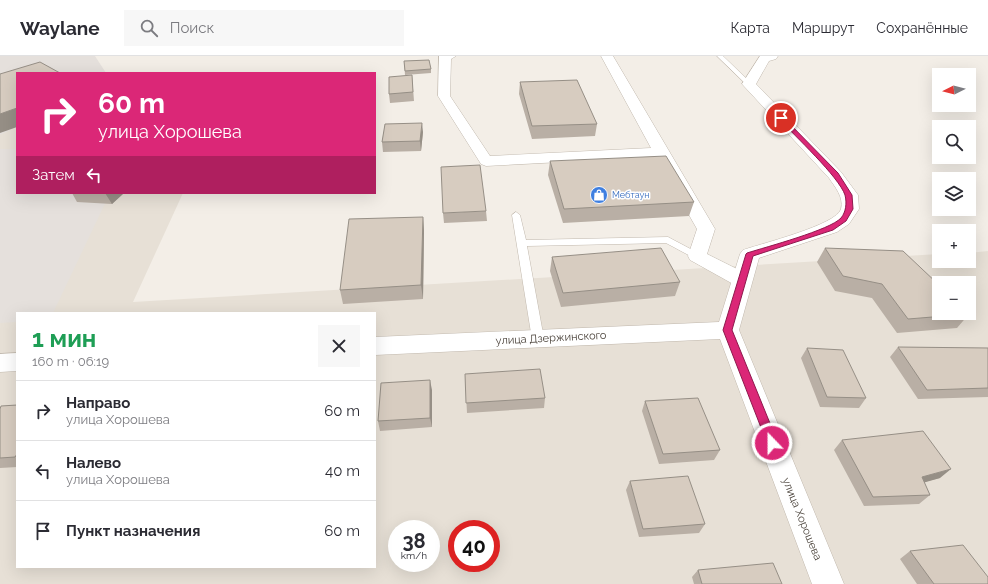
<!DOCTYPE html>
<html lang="ru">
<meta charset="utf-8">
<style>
:root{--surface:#fff;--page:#f7f7f7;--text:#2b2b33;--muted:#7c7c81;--line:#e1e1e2}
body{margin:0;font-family:Raleway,sans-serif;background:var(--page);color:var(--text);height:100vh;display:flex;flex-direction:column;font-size:15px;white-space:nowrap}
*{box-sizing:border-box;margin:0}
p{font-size:13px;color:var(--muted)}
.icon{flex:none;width:22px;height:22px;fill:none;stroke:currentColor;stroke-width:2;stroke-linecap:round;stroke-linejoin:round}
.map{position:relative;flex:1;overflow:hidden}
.sheet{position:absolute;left:16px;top:256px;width:360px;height:256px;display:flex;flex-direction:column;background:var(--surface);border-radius:0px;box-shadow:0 4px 16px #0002}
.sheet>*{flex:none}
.hud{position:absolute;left:16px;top:16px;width:360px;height:122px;border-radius:0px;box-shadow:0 4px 16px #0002;background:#db2777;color:#fff;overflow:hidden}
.needle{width:26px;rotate:264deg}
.fabs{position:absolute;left:932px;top:12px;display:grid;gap:8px}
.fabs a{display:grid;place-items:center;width:44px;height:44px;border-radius:0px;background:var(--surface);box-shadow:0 4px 16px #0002;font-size:20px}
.speed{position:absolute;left:388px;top:464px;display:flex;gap:8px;font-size:20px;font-weight:700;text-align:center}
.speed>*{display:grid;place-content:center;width:52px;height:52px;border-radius:50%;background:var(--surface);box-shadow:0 4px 16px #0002;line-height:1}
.speed small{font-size:10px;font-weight:400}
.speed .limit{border:6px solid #d22;background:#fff;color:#111}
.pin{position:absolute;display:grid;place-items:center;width:34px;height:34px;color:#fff;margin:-17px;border:2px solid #fff;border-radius:50%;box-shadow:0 1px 4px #0007}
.me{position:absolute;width:44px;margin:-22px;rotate:338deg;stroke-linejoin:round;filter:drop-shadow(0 0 3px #0008)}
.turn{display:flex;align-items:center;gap:14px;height:84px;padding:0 16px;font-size:18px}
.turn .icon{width:52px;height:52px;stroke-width:2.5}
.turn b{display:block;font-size:28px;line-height:34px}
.then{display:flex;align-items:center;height:38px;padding:0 16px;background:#0003;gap:8px;font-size:15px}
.round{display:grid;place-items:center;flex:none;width:42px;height:42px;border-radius:0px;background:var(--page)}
.overview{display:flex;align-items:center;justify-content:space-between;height:68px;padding:0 16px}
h1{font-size:24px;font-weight:700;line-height:30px;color:#1e9e55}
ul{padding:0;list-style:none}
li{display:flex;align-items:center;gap:12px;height:60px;padding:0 16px;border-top:1px solid var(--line)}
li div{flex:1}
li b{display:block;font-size:15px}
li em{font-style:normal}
header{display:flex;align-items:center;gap:24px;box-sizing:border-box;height:56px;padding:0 20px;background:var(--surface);border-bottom:1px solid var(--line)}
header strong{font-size:19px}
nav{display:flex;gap:22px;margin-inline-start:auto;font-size:14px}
.search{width:280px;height:36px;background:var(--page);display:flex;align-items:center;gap:10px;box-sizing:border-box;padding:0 14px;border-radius:0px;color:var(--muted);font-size:15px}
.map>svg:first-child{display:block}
.residential{fill:#e7e0d6;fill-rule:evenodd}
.industrial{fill:#e5e0dc}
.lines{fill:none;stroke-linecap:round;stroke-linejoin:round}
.service-casing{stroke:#c1b8ad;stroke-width:1}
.minor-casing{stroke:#c1b8ad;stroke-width:1}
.tertiary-casing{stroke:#c1b8ad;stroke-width:1}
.service{fill:#fff;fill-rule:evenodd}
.minor{fill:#fff;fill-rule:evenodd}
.tertiary{fill:#fff;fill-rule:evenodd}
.wall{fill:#b9afa5}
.shaded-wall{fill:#968f86}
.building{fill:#d7ccc0;stroke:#968f86}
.route{fill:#db2777;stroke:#8e194d}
.labels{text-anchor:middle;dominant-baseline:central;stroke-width:3;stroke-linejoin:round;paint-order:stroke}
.far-shop-label{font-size:9px;fill:#366cbe;stroke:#fff;text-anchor:start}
.street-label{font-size:11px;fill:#463e36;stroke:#fff}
</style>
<header>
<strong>Waylane</strong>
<div class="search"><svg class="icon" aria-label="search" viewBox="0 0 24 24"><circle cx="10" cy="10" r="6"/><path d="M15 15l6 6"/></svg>Поиск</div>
<nav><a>Карта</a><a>Маршрут</a><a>Сохранённые</a></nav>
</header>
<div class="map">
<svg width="988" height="528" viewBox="0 0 988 528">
<rect width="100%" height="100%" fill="#f3eee7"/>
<path class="residential" d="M0 0 17 17V137H183L133 246 939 198V205H969V197L988 195V528H0ZM939 227H969V257H939ZM17 257H375V511H17ZM397 473H431V507H397ZM457 473H491V507H457Z"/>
<path class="industrial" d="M0 0H95L106 17H17V71L0 79Z
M0 93H17V137H110L53 257H17V266L0 267Z"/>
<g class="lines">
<g class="service-casing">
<path id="service" d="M717 0H723L751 27V29H747Z
M516 156 520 159 526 184 668 181 700 198 702 200 697 203 694 202 666 187 527 190 544 283 542 286 538 287 534 286 532 283 512 159Z"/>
</g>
<g class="minor-casing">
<path id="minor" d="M439 0H456L451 3 450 40 490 100 651 92 601 0H613L715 173 707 198 749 219 752 224 749 229 742 231 735 229 690 204 688 200 697 173 656 101 486 110 481 108 438 40Z"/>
</g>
<g class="tertiary-casing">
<path id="tertiary" d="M760 0H778L776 3 769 5 756 28 841 116 858 139 859 153 849 168 837 176 759 202 739 274 844 528H812L720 283 375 299V281L719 266 740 198 743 194C760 188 837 169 841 153 844 141 835 131 829 122L742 28Z
M17 297V315L0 316V298Z"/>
</g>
<use href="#service" class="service"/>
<use href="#minor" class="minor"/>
<use href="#tertiary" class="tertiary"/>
</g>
<path class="wall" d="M404 5 431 13V17L405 19Z
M412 19 414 45 390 47 389 38Z
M520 26 597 68 595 80 532 83 519 38Z
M423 76 421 95 383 96 382 86Z
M550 105 694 146 689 160 563 167 548 119Z
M72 137H124L112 148 77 146Z
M486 155 487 165 444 167 443 157Z
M423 161 424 175 423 243 343 248 340 234Z
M825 192 969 258 957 272 897 277 872 242 835 235 817 206Z
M552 201 680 226 675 240 561 251 550 215Z
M898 291 988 292V341L918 343 890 301Z
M807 292 866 342 859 352 820 351 801 302Z
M465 318 545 342 544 352 467 357Z
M432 334V371L380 375 378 365Z
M645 345 720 394 714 404 659 408 642 355Z
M17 349V411L0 412V353Z
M842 384 940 422 924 426 930 439 919 448 864 450 834 394Z
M630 425 705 468 699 477 639 481 626 434Z
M910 495 988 528H917L900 503Z
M698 514 782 528H694L692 521Z"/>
<path class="shaded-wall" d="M17 52V71L0 77V58Z
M422 67 423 76 421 95 420 85Z
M105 137H124L112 148Z
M423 161 424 175 423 243 421 229Z
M430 324 432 334V371L430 362Z
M951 413 940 422 912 430 922 421Z"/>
<path class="building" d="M429 4 431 13 405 15 404 5Z
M40 6 60 17H17V52L0 58V18Z
M412 19 413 36 389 38V21Z
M577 24 597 68 532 70 520 26Z
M422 67 420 85 382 86 385 68Z
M666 100 694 146 564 153 550 105Z
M480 109 486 155 443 157 441 111Z
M423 161 421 229 340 234 349 163Z
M661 192 680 226 563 237 552 201Z
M825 192 903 195 939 229V257H968L969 258 908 263 882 228 843 220Z
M898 291 988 292V332L927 334Z
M807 292 843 294 866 342 827 341Z
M540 313 545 342 466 347 465 318Z
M430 324V362L378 365 381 327Z
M698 342 720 394 663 398 645 345Z
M17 349V398L15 401 0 402V353L1 350Z
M923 375 951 413 922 421 930 439 873 441 842 384Z
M688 420 705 468 643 473 630 425Z
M963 489 988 521V528H934L910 495Z
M773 507 782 528H702L698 514Z"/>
<path class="route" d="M779 61H783L838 117 852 139 853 153 846 165 833 174 753 200 732 274 778 387 776 391 772 392 768 391 767 387 723 274 746 198 747 197C766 191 830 174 841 162 846 156 847 147 845 139 839 121 794 79 779 63Z"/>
<defs>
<g id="shop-disc" transform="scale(0.9)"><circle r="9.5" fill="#3f7fe0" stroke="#fff"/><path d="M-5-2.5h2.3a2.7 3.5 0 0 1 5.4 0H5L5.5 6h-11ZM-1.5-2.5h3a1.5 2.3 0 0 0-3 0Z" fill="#fff"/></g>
</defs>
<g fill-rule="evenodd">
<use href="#shop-disc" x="599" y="139"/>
</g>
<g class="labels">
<g class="far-shop-label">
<text x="612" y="139">Мебтаун</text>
</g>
<g class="street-label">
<text transform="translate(551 282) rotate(-3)">улица Дзержинского</text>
<text transform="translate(802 463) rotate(68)">улица Хорошева</text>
</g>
</g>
</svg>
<div class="fabs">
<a><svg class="needle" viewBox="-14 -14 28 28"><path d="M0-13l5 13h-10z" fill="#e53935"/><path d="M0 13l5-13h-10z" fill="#7c7c81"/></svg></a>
<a><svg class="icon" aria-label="search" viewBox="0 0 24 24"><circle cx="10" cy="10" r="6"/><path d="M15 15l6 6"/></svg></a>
<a><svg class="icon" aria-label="layers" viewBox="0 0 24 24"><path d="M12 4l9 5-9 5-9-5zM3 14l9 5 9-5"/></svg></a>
<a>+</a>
<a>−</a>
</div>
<div class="speed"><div>38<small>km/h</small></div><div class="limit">40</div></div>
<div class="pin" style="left:781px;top:62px;background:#d93025"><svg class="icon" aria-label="arrive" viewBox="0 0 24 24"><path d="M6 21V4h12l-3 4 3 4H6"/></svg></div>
<svg class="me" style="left:772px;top:387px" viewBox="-20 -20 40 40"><circle r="17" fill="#db2777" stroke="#fff" stroke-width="3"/><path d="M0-11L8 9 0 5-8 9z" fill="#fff"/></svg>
<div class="hud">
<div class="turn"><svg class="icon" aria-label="right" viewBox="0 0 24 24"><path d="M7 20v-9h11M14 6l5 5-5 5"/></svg><div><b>60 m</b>улица Хорошева</div></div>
<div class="then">Затем<svg class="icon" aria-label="left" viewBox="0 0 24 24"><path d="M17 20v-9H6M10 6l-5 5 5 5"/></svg></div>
</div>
<section class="sheet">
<div class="overview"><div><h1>1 мин</h1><p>160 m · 06:19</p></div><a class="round"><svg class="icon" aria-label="close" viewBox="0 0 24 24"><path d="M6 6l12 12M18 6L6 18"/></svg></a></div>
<ul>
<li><svg class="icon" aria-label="right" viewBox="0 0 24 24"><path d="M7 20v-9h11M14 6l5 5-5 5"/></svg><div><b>Направо</b><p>улица Хорошева</p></div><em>60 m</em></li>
<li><svg class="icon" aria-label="left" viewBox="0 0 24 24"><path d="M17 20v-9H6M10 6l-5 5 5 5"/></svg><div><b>Налево</b><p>улица Хорошева</p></div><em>40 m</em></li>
<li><svg class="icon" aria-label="arrive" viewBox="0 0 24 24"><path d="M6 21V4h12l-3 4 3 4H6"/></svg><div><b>Пункт назначения</b></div><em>60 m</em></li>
</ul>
</section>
</div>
